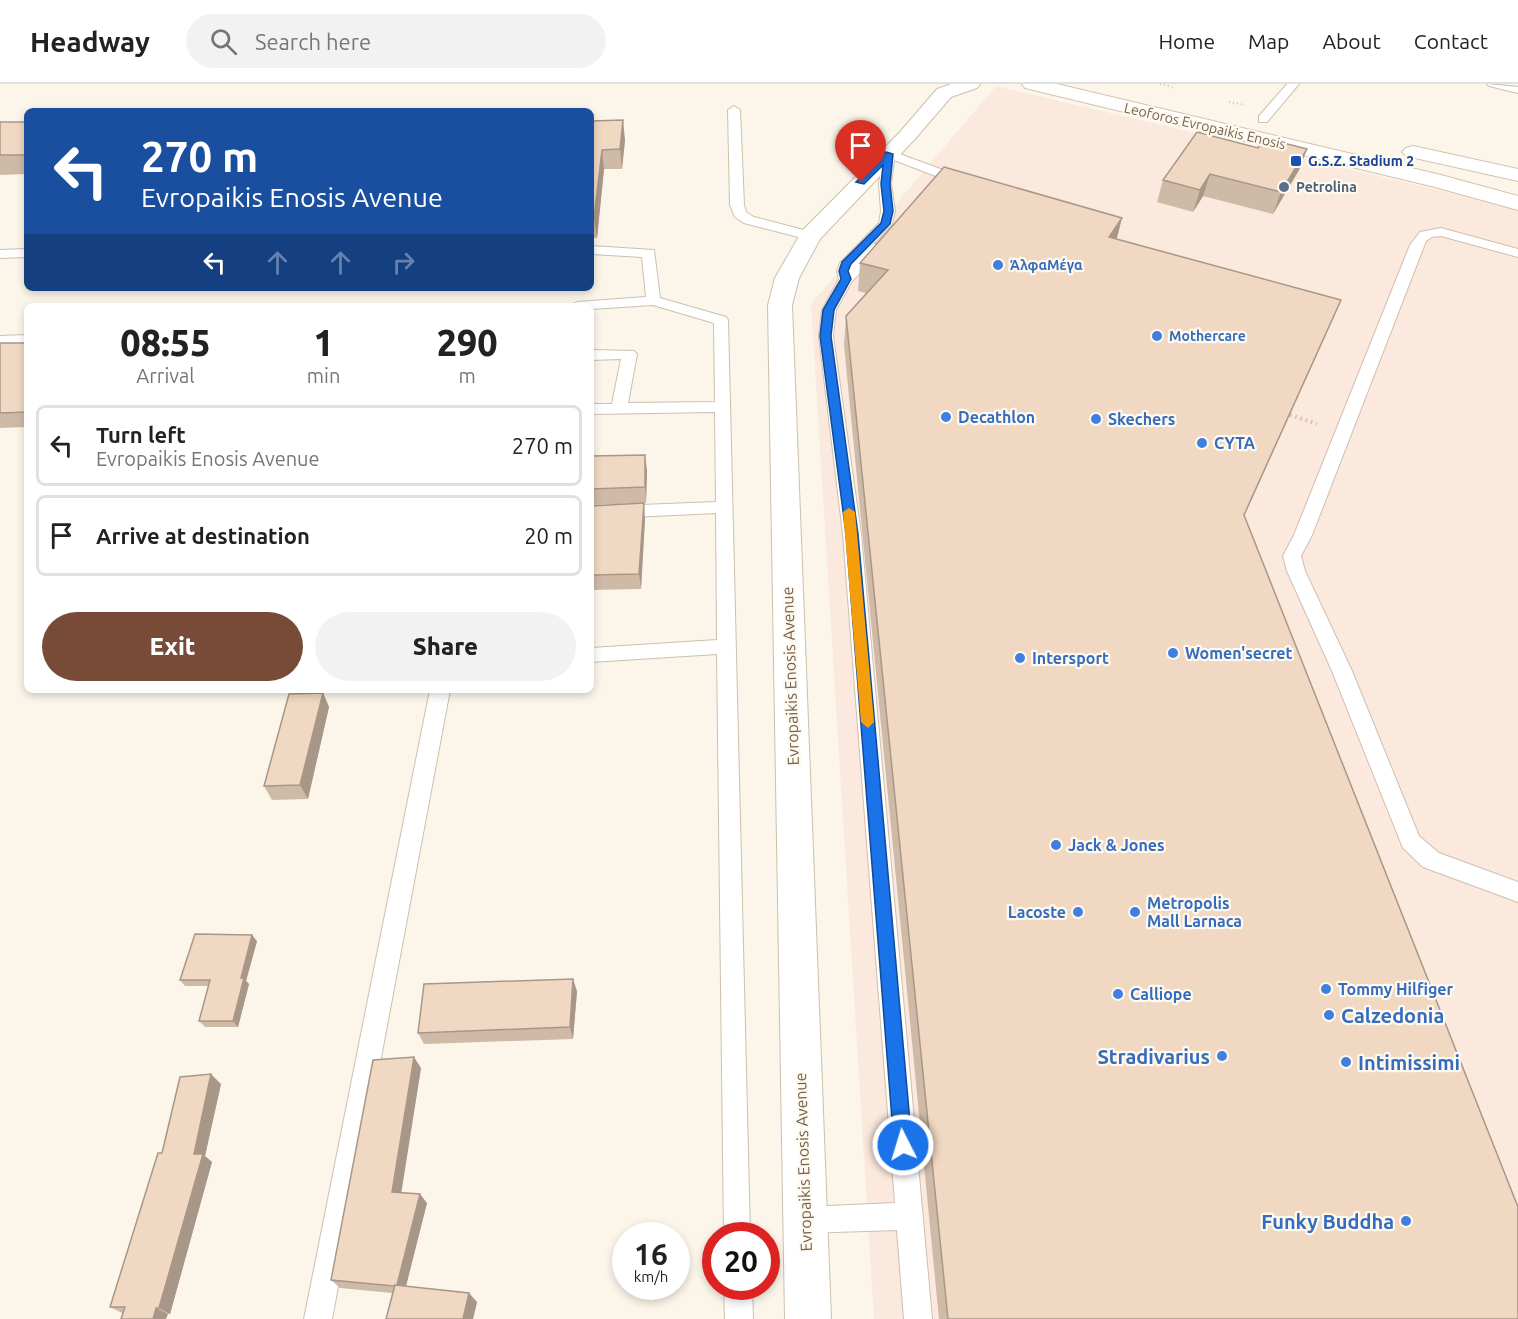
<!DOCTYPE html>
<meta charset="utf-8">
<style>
:root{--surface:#fff;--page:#f2f2f2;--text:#222;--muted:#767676;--line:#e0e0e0;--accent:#774b38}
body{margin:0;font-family:Ubuntu,sans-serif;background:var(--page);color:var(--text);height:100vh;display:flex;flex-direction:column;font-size:22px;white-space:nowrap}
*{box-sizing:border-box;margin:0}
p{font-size:20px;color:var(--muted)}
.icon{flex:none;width:33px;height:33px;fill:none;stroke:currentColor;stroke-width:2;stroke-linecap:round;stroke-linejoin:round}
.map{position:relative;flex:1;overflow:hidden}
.side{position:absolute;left:24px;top:219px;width:570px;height:390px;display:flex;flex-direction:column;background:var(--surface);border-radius:9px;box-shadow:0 3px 9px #0003}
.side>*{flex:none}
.hud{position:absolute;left:24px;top:24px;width:570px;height:183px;border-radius:9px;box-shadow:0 3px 9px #0003;background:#1a4fa0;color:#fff;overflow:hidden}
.speed{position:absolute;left:612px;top:1138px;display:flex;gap:12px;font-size:30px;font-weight:700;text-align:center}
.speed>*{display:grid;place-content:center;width:78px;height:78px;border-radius:50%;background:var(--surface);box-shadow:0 3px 9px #0003;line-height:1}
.speed small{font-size:15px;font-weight:400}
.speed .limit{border:9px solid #d22;background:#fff;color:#111}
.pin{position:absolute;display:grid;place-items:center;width:51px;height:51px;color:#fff;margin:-62px -26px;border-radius:50% 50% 50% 0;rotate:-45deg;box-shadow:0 0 6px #0007}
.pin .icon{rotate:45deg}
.me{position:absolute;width:66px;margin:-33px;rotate:355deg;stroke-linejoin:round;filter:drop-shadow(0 0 4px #0008)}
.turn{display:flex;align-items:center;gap:21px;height:126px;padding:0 18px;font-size:27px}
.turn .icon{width:78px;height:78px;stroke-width:2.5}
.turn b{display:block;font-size:42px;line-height:51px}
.lanes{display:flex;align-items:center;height:57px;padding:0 18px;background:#0003;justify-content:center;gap:30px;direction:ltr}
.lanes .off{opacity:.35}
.eta{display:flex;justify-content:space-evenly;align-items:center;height:102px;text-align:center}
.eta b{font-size:36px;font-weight:800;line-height:42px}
.cta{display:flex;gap:12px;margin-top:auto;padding:12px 18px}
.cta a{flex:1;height:69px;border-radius:36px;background:var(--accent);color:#fff;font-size:24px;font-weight:800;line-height:69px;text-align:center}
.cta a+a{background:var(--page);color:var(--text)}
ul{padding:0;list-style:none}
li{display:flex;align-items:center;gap:18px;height:81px;margin:0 12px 9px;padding:0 6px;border:3px solid var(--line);border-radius:9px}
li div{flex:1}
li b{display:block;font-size:22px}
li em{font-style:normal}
header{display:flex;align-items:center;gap:36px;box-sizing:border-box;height:84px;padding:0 30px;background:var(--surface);border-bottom:2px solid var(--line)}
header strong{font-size:28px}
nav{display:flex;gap:33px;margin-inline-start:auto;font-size:21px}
.search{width:420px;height:54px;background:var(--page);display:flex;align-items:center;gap:15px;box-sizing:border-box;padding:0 21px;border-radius:33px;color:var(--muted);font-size:22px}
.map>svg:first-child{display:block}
.commercial{fill:#fbe9de}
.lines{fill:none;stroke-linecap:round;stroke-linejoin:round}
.lane-casing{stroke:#cebfaf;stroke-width:2}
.street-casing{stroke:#cebfaf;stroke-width:2}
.secondary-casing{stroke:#d3c1af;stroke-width:2}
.path-far1{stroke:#d6bba5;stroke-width:2;stroke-dasharray:1 3;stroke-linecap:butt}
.path{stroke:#d6bba5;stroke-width:4;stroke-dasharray:1.5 4;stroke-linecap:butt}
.lane{fill:#fff;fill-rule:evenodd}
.street{fill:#fff;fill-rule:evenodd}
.secondary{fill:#fff;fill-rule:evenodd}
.wall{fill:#cebaa7}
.shaded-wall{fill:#a89788}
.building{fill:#f0d8c2;stroke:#a89788;stroke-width:1.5}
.route{fill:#1a73e8;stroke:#114b97;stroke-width:1.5}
.slow{fill:#f59e0b}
.transit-dot{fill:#1a4fb4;stroke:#fefaf0;stroke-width:2}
.service-dot{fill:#5c6f8a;stroke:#fefaf0;stroke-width:2}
.shop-dot{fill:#3f7fe0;stroke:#fefaf0;stroke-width:2}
.labels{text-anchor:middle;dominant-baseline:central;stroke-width:4.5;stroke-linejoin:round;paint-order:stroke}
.far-street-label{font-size:14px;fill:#765f4d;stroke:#fefaf0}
.far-transit-label{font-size:14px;font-weight:bold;fill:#164399;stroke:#fefaf0;text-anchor:start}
.far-service-label{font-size:14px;font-weight:bold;fill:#4e5e75;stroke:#fefaf0;text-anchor:start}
.far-shop-label{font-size:14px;font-weight:bold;fill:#366cbe;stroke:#fefaf0;text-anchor:start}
.shop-label{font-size:16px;font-weight:bold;fill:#366cbe;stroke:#fefaf0;text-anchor:start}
.street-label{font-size:16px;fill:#765f4d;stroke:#fefaf0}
.near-shop-label{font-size:20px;font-weight:bold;fill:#366cbe;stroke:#fefaf0;text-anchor:start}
</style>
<header>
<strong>Headway</strong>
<div class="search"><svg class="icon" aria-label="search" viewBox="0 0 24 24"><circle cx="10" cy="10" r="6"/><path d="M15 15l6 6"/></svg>Search here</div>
<nav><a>Home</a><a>Map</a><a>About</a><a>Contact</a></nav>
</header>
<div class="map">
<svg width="1518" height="1235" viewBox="0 0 1518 1235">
<rect width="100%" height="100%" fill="#fcf6ea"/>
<path class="commercial" d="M996 2 1518 125V1235H874L811 220Z"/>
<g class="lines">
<g class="lane-casing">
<path id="lane" d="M1287 0H1299L1267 38H1259V32Z
M1487 0 1518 3V9L1489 2Z
M734 22 740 26 744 121 746 128 754 133 815 149 817 152 815 155 810 156 744 139 735 133 730 121 728 26Z
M889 66 954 90 955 93 943 107H933L932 104 941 94 894 76 891 100 895 127 892 140 858 176 874 160H884L886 163 852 197 836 226 833 252 861 450 932 1235H904L897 1146 805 1149 796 1145 792 1136 796 1127 805 1123 895 1119 843 450 819 252 822 226 839 195 837 187 840 179 879 139 881 127 879 100 883 70Z
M1441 144 1518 165V173L1441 152 1432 153 1426 157 1312 451 1301 472 1305 487 1352 587 1419 752 1439 769 1518 798V818L1423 783 1403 764 1332 587 1287 487 1283 472 1294 451 1410 161 1420 148Z
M591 162 654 166 660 214 726 233 728 236 750 1152H724L717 570 591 578V564L717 556 716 429 591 435V423L716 418 715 328 591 330V320H612L621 275 591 276V266L634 267 637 270 628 319 715 318 714 239 653 221 591 225V222H570L577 218 646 213 642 173 591 170Z
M27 165V173L0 174V166Z
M27 251V259L0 260V252Z
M430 606H450L332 1235H304Z
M724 1203H752L753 1235H725Z"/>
</g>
<g class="street-casing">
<path id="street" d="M951 0H980L977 4 951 13 914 56 820 155 799 194 792 221 831 1235H785L768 221 775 194 802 147 900 48 937 5Z"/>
</g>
<g class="secondary-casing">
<path id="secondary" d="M1022 0H1057L1441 91 1518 112V126L1435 103 1025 4Z
M1413 62 1518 85V97L1406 72 1402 68 1406 64Z"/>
</g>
<path class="path-far1" d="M1160 0 1175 4
M1229 18 1245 21"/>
<path class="path" d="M1290 331 1317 340"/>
<use href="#lane" class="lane"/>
<use href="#street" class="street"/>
<use href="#secondary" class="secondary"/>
</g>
<path class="wall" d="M591 37 625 56 622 85H604L597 154H591Z
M0 38H27V90L0 91Z
M1258 64 1307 65 1299 86 1273 130 1203 112 1193 128 1157 118 1163 96Z
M1116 155 1244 432 1518 1235H939L844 261 846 232 866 209 858 207 860 179Z
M47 204H95L94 206 49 207Z
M0 259H27V343L0 344Z
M591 372 647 386 646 419 591 421Z
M591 422 645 435 641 505 591 506Z
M323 609 329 623 308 715 272 716 264 702Z
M257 857 246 897 249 900 238 943H205L199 937 209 902H185L180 896Z
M577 907 573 955 424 960 418 949Z
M421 984 401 1108 427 1119 406 1202 477 1218 473 1235H386L392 1209 340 1204 331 1196Z
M221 1000 205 1072 212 1078 170 1230 122 1229 110 1223Z"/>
<path class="shaded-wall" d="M623 36 625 56 622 85 620 65Z
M1307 65 1299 86 1273 130 1281 108Z
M602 66 604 85 597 154 594 134Z
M1210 90 1203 112 1193 128 1200 106Z
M1122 134 1115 162 1109 153Z
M645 371 647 386 646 419 645 403Z
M644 419 645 435 641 505 639 490Z
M323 609 329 623 308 715 300 701Z
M252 851 257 857 246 897 249 900 238 943 233 937 241 894Z
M573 895 577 907 573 955 570 943Z
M414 973 421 984 400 1117 392 1108Z
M211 990 221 1000 205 1072 212 1078 170 1230 159 1224Z
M420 1110 427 1119 404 1210 396 1203Z
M469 1209 477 1218 473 1235H463Z
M156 1224 168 1230 166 1235H153Z"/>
<path class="building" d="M623 36 620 65 602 66 594 134H591V37Z
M0 38H27V71H0Z
M1197 48 1258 64 1264 54 1307 65 1281 108 1210 90 1200 106 1163 96Z
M944 83 1122 134 1109 153 1341 216 1244 431 1518 1123V1235H948L846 232 888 186 860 179Z
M0 259H27V328L0 329Z
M645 371V403L591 405V372Z
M644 419 639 490 591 491V422Z
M323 609 300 701 264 702 289 610Z
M195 850 252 851 241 894H244L233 937H199L210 896H180Z
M573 895 570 943 418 949 424 900Z
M414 973 392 1108 420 1110 397 1201H395L394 1202 331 1196 373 976Z
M211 990 194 1070H203L159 1224H156L153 1235H121L125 1223H110L158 1069H162L180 993Z
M395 1201 469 1209 463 1235H386Z"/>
<path class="route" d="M886 68 893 70 890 100 893 127 890 140 851 180 848 187 851 195 834 226 831 252 858 450 912 1061 909 1067 903 1070 897 1067 894 1061 846 450 820 252 823 226 841 195 839 187 842 178 881 139 884 127 881 100 883 81 864 100 856 98Z"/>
<path class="slow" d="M849 424 855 428 874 638 868 644 861 638 843 428Z"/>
<rect class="transit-dot" x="1290" y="71" width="12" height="12" rx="3"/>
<circle class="service-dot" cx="1284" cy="103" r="6"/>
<g class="shop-dot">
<circle cx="998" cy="181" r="6"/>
<circle cx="1157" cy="252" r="6"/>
<circle cx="946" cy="333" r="6"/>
<circle cx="1096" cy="335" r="6"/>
<circle cx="1202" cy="359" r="6"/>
<circle cx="1173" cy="569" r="6"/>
<circle cx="1020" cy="574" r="6"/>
<circle cx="1056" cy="761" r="6"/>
<circle cx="1078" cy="828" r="6"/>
<circle cx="1135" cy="828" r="6"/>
<circle cx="1326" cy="905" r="6"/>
<circle cx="1118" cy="910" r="6"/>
<circle cx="1329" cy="931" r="6"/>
<circle cx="1222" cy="972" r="6"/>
<circle cx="1346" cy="978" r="6"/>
<circle cx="1406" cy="1137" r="6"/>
</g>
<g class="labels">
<g class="far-street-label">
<text transform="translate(1205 42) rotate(13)">Leoforos Evropaikis Enosis</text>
</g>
<g class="far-transit-label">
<text x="1308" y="77">G.S.Z. Stadium 2</text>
</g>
<g class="far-service-label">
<text x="1296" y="103">Petrolina</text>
</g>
<g class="far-shop-label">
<text x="1010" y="181">ΆλφαΜέγα</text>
<text x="1169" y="252">Mothercare</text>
</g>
<g class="shop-label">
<text x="958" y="333">Decathlon</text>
<text x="1108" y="335">Skechers</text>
<text x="1214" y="359">CYTA</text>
<text x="1185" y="569">Women'secret</text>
<text x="1032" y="574">Intersport</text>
<text x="1068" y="761">Jack &amp; Jones</text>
<text x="1147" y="819">Metropolis<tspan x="1147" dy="18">Mall Larnaca</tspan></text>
<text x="1066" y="828" text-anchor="end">Lacoste</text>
<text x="1338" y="905">Tommy Hilfiger</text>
<text x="1130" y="910">Calliope</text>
</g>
<g class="street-label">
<text transform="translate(790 592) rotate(-92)">Evropaikis Enosis Avenue</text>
<text transform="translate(803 1078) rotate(-92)">Evropaikis Enosis Avenue</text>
</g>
<g class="near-shop-label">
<text x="1341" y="931">Calzedonia</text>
<text x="1210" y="972" text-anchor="end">Stradivarius</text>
<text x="1358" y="978">Intimissimi</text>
<text x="1394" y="1137" text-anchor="end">Funky Buddha</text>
</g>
</g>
</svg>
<div class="speed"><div>16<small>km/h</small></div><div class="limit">20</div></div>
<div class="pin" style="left:861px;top:98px;background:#d93025"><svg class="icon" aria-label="arrive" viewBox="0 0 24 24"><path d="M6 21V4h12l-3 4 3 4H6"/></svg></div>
<svg class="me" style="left:903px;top:1061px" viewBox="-20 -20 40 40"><circle r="17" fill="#1a73e8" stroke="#fff" stroke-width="3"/><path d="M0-11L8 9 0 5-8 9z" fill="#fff"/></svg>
<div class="hud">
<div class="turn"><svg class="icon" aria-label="left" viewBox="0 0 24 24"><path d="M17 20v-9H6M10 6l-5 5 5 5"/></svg><div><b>270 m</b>Evropaikis Enosis Avenue</div></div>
<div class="lanes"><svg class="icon" aria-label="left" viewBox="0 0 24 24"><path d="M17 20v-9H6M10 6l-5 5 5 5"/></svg><svg class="icon off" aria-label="ahead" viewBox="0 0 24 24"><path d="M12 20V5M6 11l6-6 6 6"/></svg><svg class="icon off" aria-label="ahead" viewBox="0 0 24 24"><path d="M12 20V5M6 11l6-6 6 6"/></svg><svg class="icon off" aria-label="right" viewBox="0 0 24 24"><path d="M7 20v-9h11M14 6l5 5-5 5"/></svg></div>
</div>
<section class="side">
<div class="eta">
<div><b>08:55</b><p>Arrival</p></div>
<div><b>1</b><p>min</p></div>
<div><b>290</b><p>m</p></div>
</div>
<ul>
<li><svg class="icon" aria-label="left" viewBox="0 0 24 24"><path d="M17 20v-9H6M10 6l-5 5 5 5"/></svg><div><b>Turn left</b><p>Evropaikis Enosis Avenue</p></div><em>270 m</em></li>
<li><svg class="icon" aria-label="arrive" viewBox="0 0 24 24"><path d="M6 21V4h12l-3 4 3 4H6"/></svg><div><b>Arrive at destination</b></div><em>20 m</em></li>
</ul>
<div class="cta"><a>Exit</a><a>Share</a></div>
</section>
</div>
